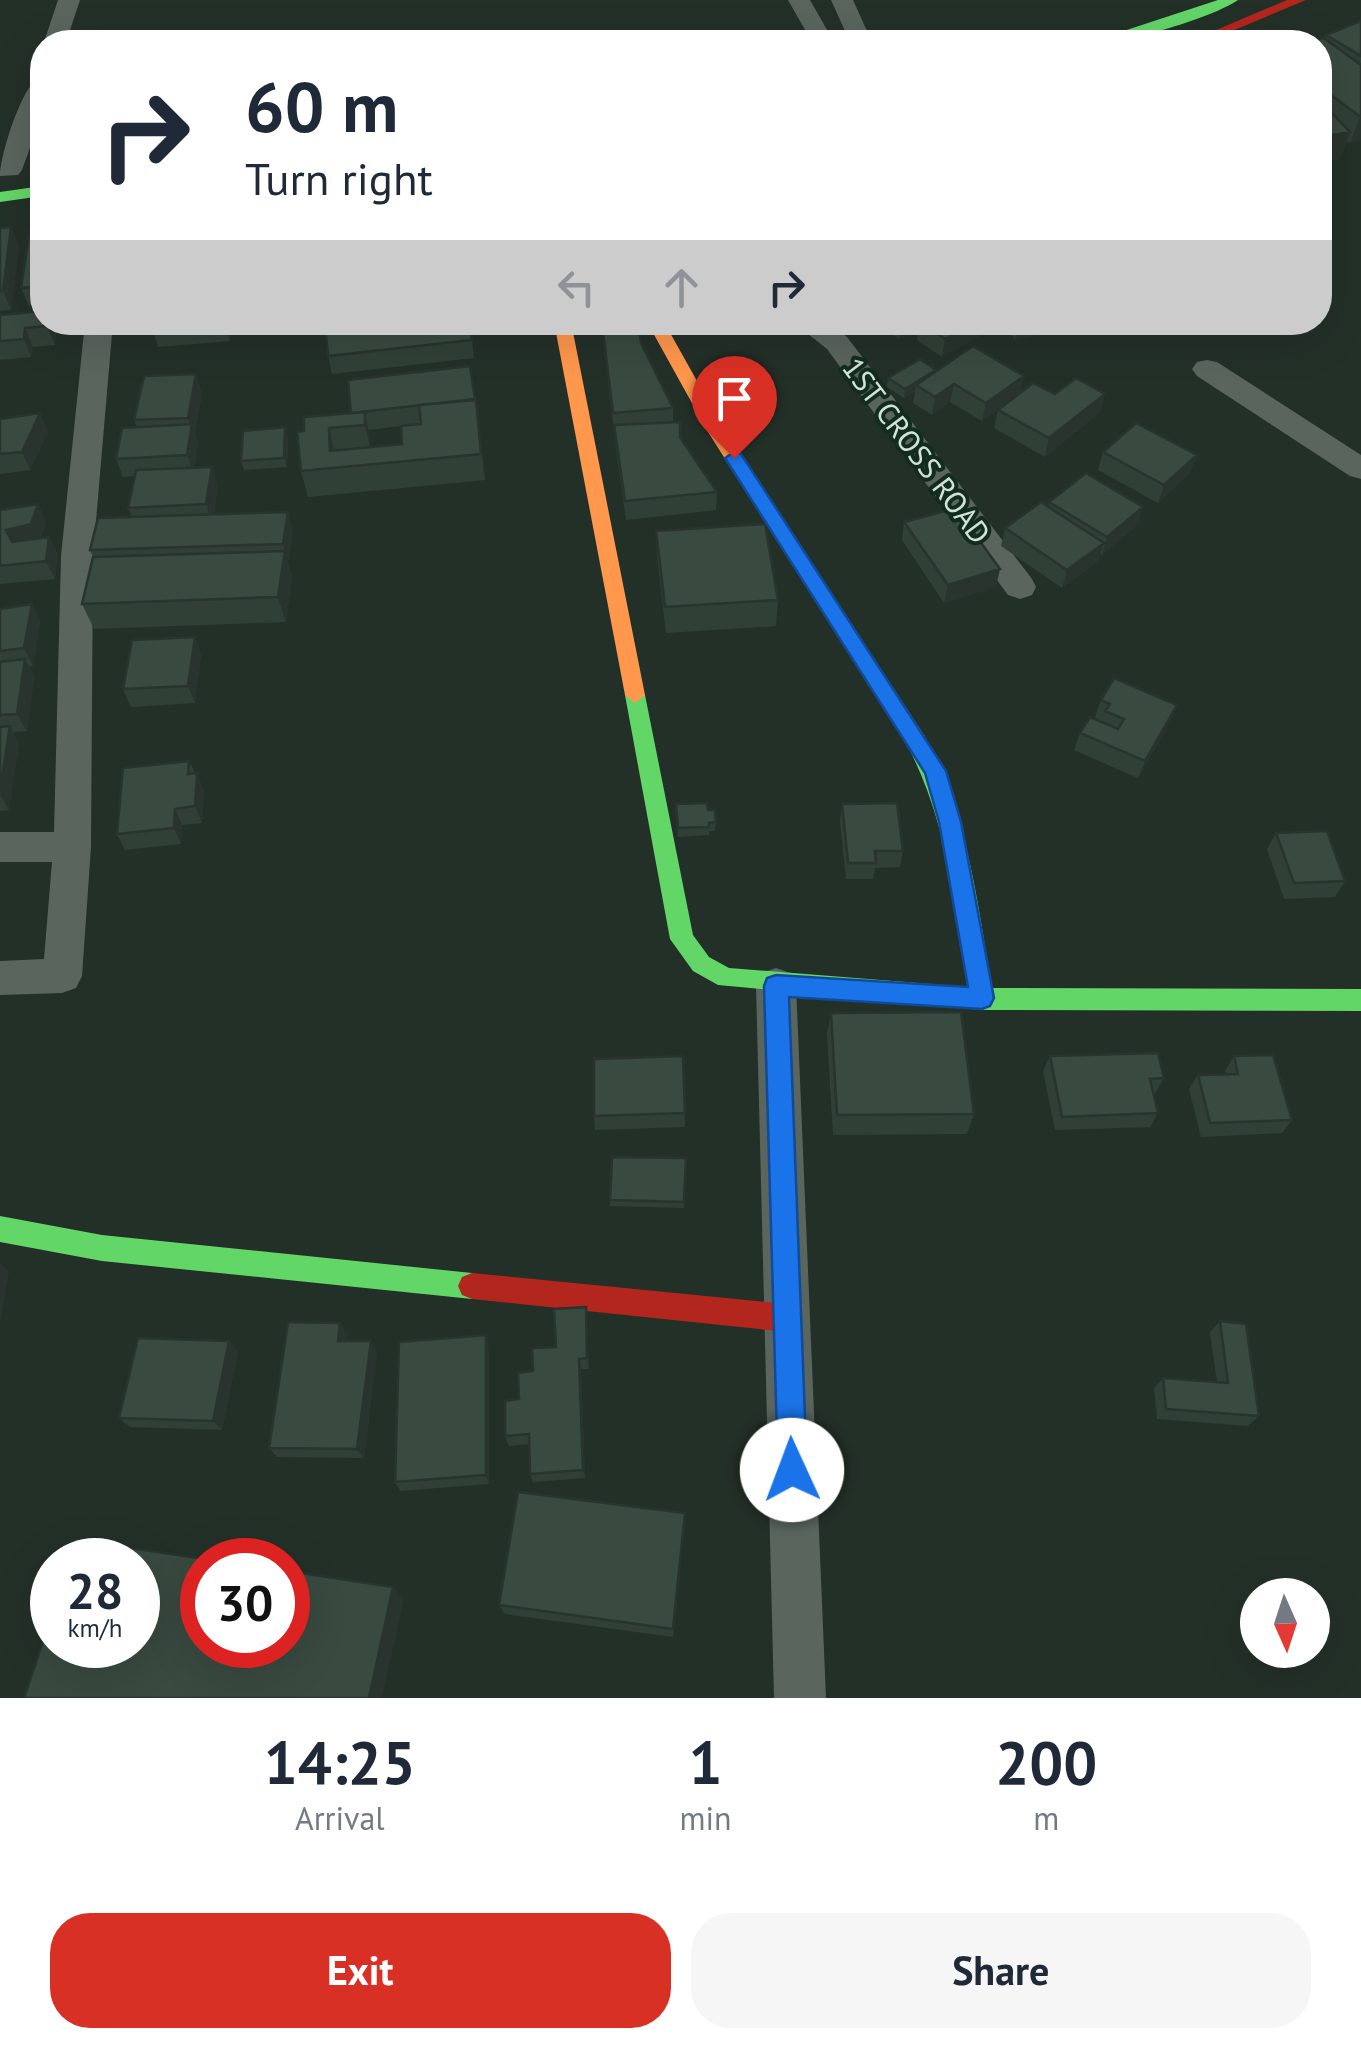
<!DOCTYPE html>
<style>
:root{--surface:#fff;--page:#f6f6f7;--text:#1f2937;--muted:#747a83;--accent:#d93025}
body{margin:0;font-family:"PT Sans",sans-serif;background:var(--page);color:var(--text);height:100vh;display:flex;flex-direction:column;font-size:38px;white-space:nowrap}
*{box-sizing:border-box;margin:0}
p{font-size:32px;color:var(--muted)}
.icon{flex:none;width:55px;height:55px;fill:none;stroke:currentColor;stroke-width:2;stroke-linecap:round;stroke-linejoin:round}
.map{position:relative;height:1698px;overflow:hidden}
.panel{display:flex;flex-direction:column;background:var(--surface);flex:1}
.panel>*{flex:none}
.guide{position:absolute;left:30px;top:30px;width:1302px;height:305px;border-radius:40px;box-shadow:0 10px 40px #0002;background:#fff;color:var(--text);overflow:hidden}
.needle{width:65px;rotate:177deg}
.tools{position:absolute;left:1240px;top:1578px;display:grid;gap:20px}
.tools a{display:grid;place-items:center;width:90px;height:90px;border-radius:50%;background:var(--surface);box-shadow:0 10px 40px #0002;font-size:50px}
.speed{position:absolute;left:30px;top:1538px;display:flex;gap:20px;font-size:50px;font-weight:700;text-align:center}
.speed>*{display:grid;place-content:center;width:130px;height:130px;border-radius:50%;background:var(--surface);box-shadow:0 10px 40px #0002;line-height:1}
.speed small{font-size:25px;font-weight:400}
.speed .limit{border:15px solid #d22;background:#fff;color:#111}
.pin{position:absolute;display:grid;place-items:center;width:85px;height:85px;color:#fff;margin:-102px -42px;border-radius:50% 50% 50% 0;rotate:-45deg;box-shadow:0 0 10px #0007}
.pin .icon{rotate:45deg}
.me{position:absolute;width:110px;margin:-55px;rotate:358deg;stroke-linejoin:round;filter:drop-shadow(0 0 8px #0008)}
.turn{display:flex;align-items:center;gap:35px;height:210px;padding:0 50px;font-size:45px}
.turn .icon{width:130px;height:130px;stroke-width:2.5}
.turn b{display:block;font-size:70px;line-height:85px}
.lanes{display:flex;align-items:center;height:95px;padding:0 50px;background:#0003;justify-content:center;gap:50px;direction:ltr}
.lanes .off{opacity:.35}
.eta{display:flex;justify-content:space-evenly;align-items:center;height:170px;text-align:center}
.eta b{font-size:60px;font-weight:800;line-height:70px}
.action{display:flex;gap:20px;margin-top:auto;padding:20px 50px}
.action a{flex:1;height:115px;border-radius:40px;background:var(--accent);color:#fff;font-size:40px;font-weight:800;line-height:115px;text-align:center}
.action a+a{background:var(--page);color:var(--text)}
.map>svg:first-child{display:block}
.lines{fill:none;stroke-linecap:round;stroke-linejoin:round}
.street{fill:#5a655e;fill-rule:evenodd}
.fast{fill:#63d668;fill-rule:evenodd}
.slow{fill:#ff974d;fill-rule:evenodd}
.jam{fill:#b3261e;fill-rule:evenodd}
.wall{fill:#314037;fill-rule:evenodd}
.shaded-wall{fill:#28342d}
.building{fill:#394a40;stroke:#28342d;stroke-width:2.5}
.route{fill:#1a73e8;stroke:#114b97;stroke-width:2.5}
.labels{text-anchor:middle;dominant-baseline:central;stroke-width:8;stroke-linejoin:round;paint-order:stroke}
.street-label{font-size:30px;fill:#d4e3d9;stroke:#122c1e}
</style>
<div class="map">
<svg width="1361" height="1698" viewBox="0 0 1361 1698">
<rect width="100%" height="100%" fill="#233028"/>
<g class="lines">
<path class="street" d="M58 0H80L66 42H44Z
M788 0H810L834 42H812Z
M831 0H853L872 42H850Z
M42 76V114L22 170 18 175 0 176C0 156 23 80 42 76Z
M85 322H113L93 556 91 847 82 976 76 988 62 993 0 995V961L44 959 52 862H0V832H54L61 556Z
M793 322H827L847 337 1032 579 1036 587 1032 595 1020 599 1008 595 827 349Z
M1207 360 1217 362 1361 455V479L1350 476 1197 376 1192 369 1197 362Z
M776 968 790 973 796 985 826 1698H774L756 985 762 973Z"/>
<path class="fast" d="M1218 0H1238C1210 19 1124 44 1090 42Z
M42 186V196L0 202V192Z
M635 687 645 695 693 935 709 957 729 968 968 987C955 902 947 819 905 741L916 733 924 735C968 815 977 900 992 988L1361 989V1011L982 1010 718 985 693 971 670 939 625 695Z
M0 1216 102 1235 472 1273 482 1277 486 1286 482 1295 472 1299 102 1261 0 1242Z"/>
<path class="slow" d="M554 322H571L645 695 635 703 625 695Z
M647 322H664L725 431 924 735 927 741 924 747H908L708 432Z"/>
<path class="jam" d="M1287 0H1306L1206 42H1188Z
M472 1273 787 1304 797 1308 801 1318 797 1328 787 1332 472 1299 462 1295 458 1286 462 1277Z"/>
</g>
<path class="wall" d="M1361 21V140L1350 143 1347 141 1340 159 1320 162V42L1326 35Z
M11 227 19 246 11 310 0 311V228Z
M42 228V305L29 306 21 288Z
M0 315 42 322H54L56 329 55 345 33 347 31 357 0 360Z
M150 322H231L230 341 158 347Z
M983 322 980 336 942 357 917 340 918 329 899 339 876 323Z
M1002 322H1089L1056 330 1050 324 1034 328 1032 336 1015 340Z
M602 324 641 343 673 408V422L680 437 717 492 716 510 626 520 615 443Z
M472 340 474 358 332 374 328 356Z
M936 370 1020 393 1105 394 1100 412 1045 457 994 428 998 410 1002 407 982 421 950 402 932 415 913 403 915 392 904 398 887 387 888 378Z
M202 393 195 433 198 443 194 468 218 485 214 514 293 530 288 562 292 577 286 622 94 629 82 604 93 557 90 550 132 517 128 508 135 476 123 477 116 459 137 427 134 420Z
M476 400 485 480 308 497 301 471 304 417ZM401 426 402 444 370 447 368 430Z
M40 413 48 432 30 470 0 474V419Z
M285 427 288 437 287 467 244 470 241 461Z
M1103 452 1197 455 1190 473 1158 503 1098 470Z
M1049 502 1137 525 1102 555 1100 554 1098 561 1062 588 1001 546 1005 528 1048 506Z
M38 504 46 523 41 538 49 537 58 555 55 579 0 584V510Z
M904 522 996 587 944 603 902 540Z
M656 531 778 600 776 626 666 633 657 557Z
M32 604 40 622 33 666H29L34 677 27 731 13 732 19 744 9 810 0 811V609Z
M195 637 201 655 195 703 131 707 123 689Z
M1101 700 1177 705 1170 722 1138 778 1074 750 1080 733 1102 722 1095 717Z
M189 761 204 790 202 823 182 825 181 844 125 850 117 834Z
M676 804 708 810 716 822 715 831H709V835L678 837Z
M842 804 903 851 900 867 875 868 873 879H846L840 821Z
M1276 833 1345 881 1335 897 1284 899 1267 849Z
M831 1013 974 1114 967 1134 833 1135 827 1034Z
M683 1056 685 1127 595 1130 594 1116Z
M1050 1056 1164 1078 1156 1092H1153L1158 1113 1150 1127 1055 1130 1043 1071Z
M1234 1056 1292 1120 1282 1133 1201 1137 1189 1089 1198 1075 1226 1074 1225 1071Z
M686 1158 684 1208 610 1206V1200Z
M586 1307 589 1369H581L585 1478 533 1482 530 1474 529 1444 509 1446 505 1436 519 1399 533 1371 556 1347Z
M1220 1321 1259 1416 1248 1426 1157 1419 1154 1388 1163 1378 1217 1382 1210 1332Z
M340 1323 346 1334 345 1341H371L377 1352 364 1458 277 1457 269 1448Z
M229 1341 238 1351 222 1430 130 1427 119 1418Z
M489 1346V1484L400 1491 395 1482Z
M685 1513 673 1637 505 1614 499 1605Z"/>
<path class="shaded-wall" d="M1360 117H1361V140L1350 143Z
M1350 132 1340 159 1320 162V137Z
M11 227 19 246 11 310 3 291Z
M48 322H54L56 329 55 345 47 326Z
M224 322H231L230 341Z
M901 322H919L918 329 899 339Z
M975 322H983L980 336 942 357 945 339Z
M1019 322H1051L1050 324 1034 328 1032 336 1015 340Z
M1058 322H1089L1056 330Z
M25 328 33 347 31 357 24 339Z
M936 370 921 388 916 385 915 392 904 398 905 389Z
M196 374 202 393 195 433 198 443 193 473 187 455 191 428 188 418Z
M1024 376 1020 394 982 421 986 403Z
M954 384 950 402 932 415 935 397Z
M1105 394 1100 412 1045 457 1049 438Z
M365 412 370 439 371 452 365 425Z
M40 413 48 432 30 470 22 452Z
M285 427 288 437 287 467 284 458Z
M329 428 335 455 330 451Z
M1197 455 1190 473 1158 503 1164 485Z
M212 467 218 485 212 523 206 504Z
M38 504 46 523 40 542 15 548 6 530Z
M1143 507 1137 525 1102 555 1107 537Z
M288 512 293 530 288 562 283 544Z
M49 537 58 555 55 579 46 561Z
M1104 543 1098 561 1062 588 1067 570Z
M285 551 292 577 286 622 278 597Z
M1000 569 996 587 944 603 948 585Z
M32 604 40 622 33 666 24 648Z
M195 637 201 655 195 703 188 686Z
M25 659 34 677 27 731 17 714Z
M1177 705 1170 722 1138 778 1145 761Z
M10 726 19 744 9 810 0 795V789Z
M197 773 204 790 202 823 195 806Z
M175 809 182 825 181 844 174 828Z
M0 1263 9 1272 0 1324Z
M586 1307 587 1318 589 1369 587 1358Z
M340 1323 346 1334 344 1352 338 1341Z
M486 1335 489 1346V1484L486 1475Z
M229 1341 238 1351 222 1430 213 1421Z
M371 1341 377 1352 364 1458 357 1449Z
M579 1359 581 1369 585 1478 583 1470Z
M685 1513V1525L673 1637V1629Z
M393 1587 404 1599 382 1698H369Z"/>
<path class="building" d="M1361 21V56L1326 35Z
M1324 38 1361 65V117L1320 87V42H1305Z
M1320 101 1350 132 1320 137Z
M11 227 3 291H0V228Z
M42 228V286L21 288 30 229Z
M42 311V322H48L47 326 25 328 24 339 0 341V315Z
M432 322H469L472 340 328 356 326 334Z
M638 322 641 343 673 408 613 413 602 324Z
M921 322H975L945 339Z
M973 346 1024 376 986 403 954 384 935 397 916 385Z
M920 359 936 370 905 389 888 378Z
M470 366 475 399 351 413 348 380Z
M196 374 188 418 134 420 144 376Z
M1076 378 1105 394 1049 438 998 410 1033 383 1055 394Z
M476 400 481 454 301 471 297 432 304 431V417L365 412V425L329 428 330 451 402 444 401 426 421 424 419 405Z
M40 413 22 452 0 454V419Z
M680 422V437L717 492 625 501 614 425Z
M1136 423 1197 455 1164 485 1103 452Z
M192 424 187 455 116 459 122 428Z
M285 427 284 458 241 461 243 431Z
M212 467 206 504 128 508 136 470Z
M1086 473 1143 507 1107 537 1049 502Z
M1041 502 1104 543 1067 570 1005 528Z
M38 504 31 524 6 530 12 542 49 537 46 561 0 566V510Z
M956 508 1000 569 948 585 904 522Z
M288 512 283 544 90 550 98 518Z
M765 524 778 600 665 607 656 531Z
M285 551 278 597 82 604 93 557Z
M32 604 24 648 0 651V609Z
M195 637 188 686 123 689 132 640Z
M25 659 17 714 0 715V662Z
M1114 678 1177 705 1145 761 1080 733 1090 717 1118 729 1124 719 1105 711 1110 704 1101 700Z
M10 726 0 789V727Z
M189 761 188 774 197 773 195 806 175 809 174 828 117 834 123 768Z
M707 803 708 810H715L716 822 709 823V827L678 828 676 804Z
M897 803 903 851H875L876 863H848L842 804Z
M1327 831 1345 881 1294 883 1276 833Z
M961 1012 974 1114 837 1115 831 1013Z
M1158 1053 1164 1078 1150 1079 1158 1113 1062 1117 1050 1056Z
M1273 1055 1292 1120 1210 1123 1198 1075 1238 1074 1234 1056Z
M683 1056 685 1113 594 1116V1059Z
M612 1157 686 1158 684 1202 610 1200Z
M586 1307 587 1358 579 1359 583 1470 530 1474 529 1434 505 1436V1401L519 1399 518 1373 533 1371 532 1348 556 1347 554 1309Z
M1220 1321 1246 1324 1259 1416 1166 1409 1163 1378 1228 1383Z
M288 1322 340 1323 338 1341H371L357 1449 269 1448Z
M486 1335V1475L395 1482 399 1342Z
M138 1338 229 1341 213 1421 119 1418Z
M518 1492 685 1513 673 1629 499 1605Z
M77 1540 211 1560H202V1645H288V1571L393 1587 369 1698H24L52 1614V1645H138V1560H71Z"/>
<path class="route" d="M734 452 741 454 946 771 961 822 994 998 990 1006 982 1009 789 997 807 1470 803 1480 792 1485 782 1480 778 1470 764 986 767 978 776 975 968 987 939 822 925 773 725 458Z"/>
<g class="labels">
<g class="street-label">
<text transform="translate(917 450) rotate(53)">1ST CROSS ROAD</text>
</g>
</g>
</svg>
<div class="tools">
<a><svg class="needle" viewBox="-14 -14 28 28"><path d="M0-13l5 13h-10z" fill="#e53935"/><path d="M0 13l5-13h-10z" fill="#747a83"/></svg></a>
</div>
<div class="speed"><div>28<small>km/h</small></div><div class="limit">30</div></div>
<div class="pin" style="left:734px;top:458px;background:#d93025"><svg class="icon" aria-label="arrive" viewBox="0 0 24 24"><path d="M6 21V4h12l-3 4 3 4H6"/></svg></div>
<svg class="me" style="left:792px;top:1470px" viewBox="-20 -20 40 40"><circle r="19" fill="#fff"/><path d="M0-13L10 11 0 6-10 11z" fill="#1a73e8"/></svg>
<div class="guide">
<div class="turn"><svg class="icon" aria-label="right" viewBox="0 0 24 24"><path d="M7 20v-9h11M14 6l5 5-5 5"/></svg><div><b>60 m</b>Turn right</div></div>
<div class="lanes"><svg class="icon off" aria-label="left" viewBox="0 0 24 24"><path d="M17 20v-9H6M10 6l-5 5 5 5"/></svg><svg class="icon off" aria-label="ahead" viewBox="0 0 24 24"><path d="M12 20V5M6 11l6-6 6 6"/></svg><svg class="icon" aria-label="right" viewBox="0 0 24 24"><path d="M7 20v-9h11M14 6l5 5-5 5"/></svg></div>
</div>
</div>
<section class="panel">
<div class="eta">
<div><b>14:25</b><p>Arrival</p></div>
<div><b>1</b><p>min</p></div>
<div><b>200</b><p>m</p></div>
</div>
<div class="action"><a>Exit</a><a>Share</a></div>
</section>
